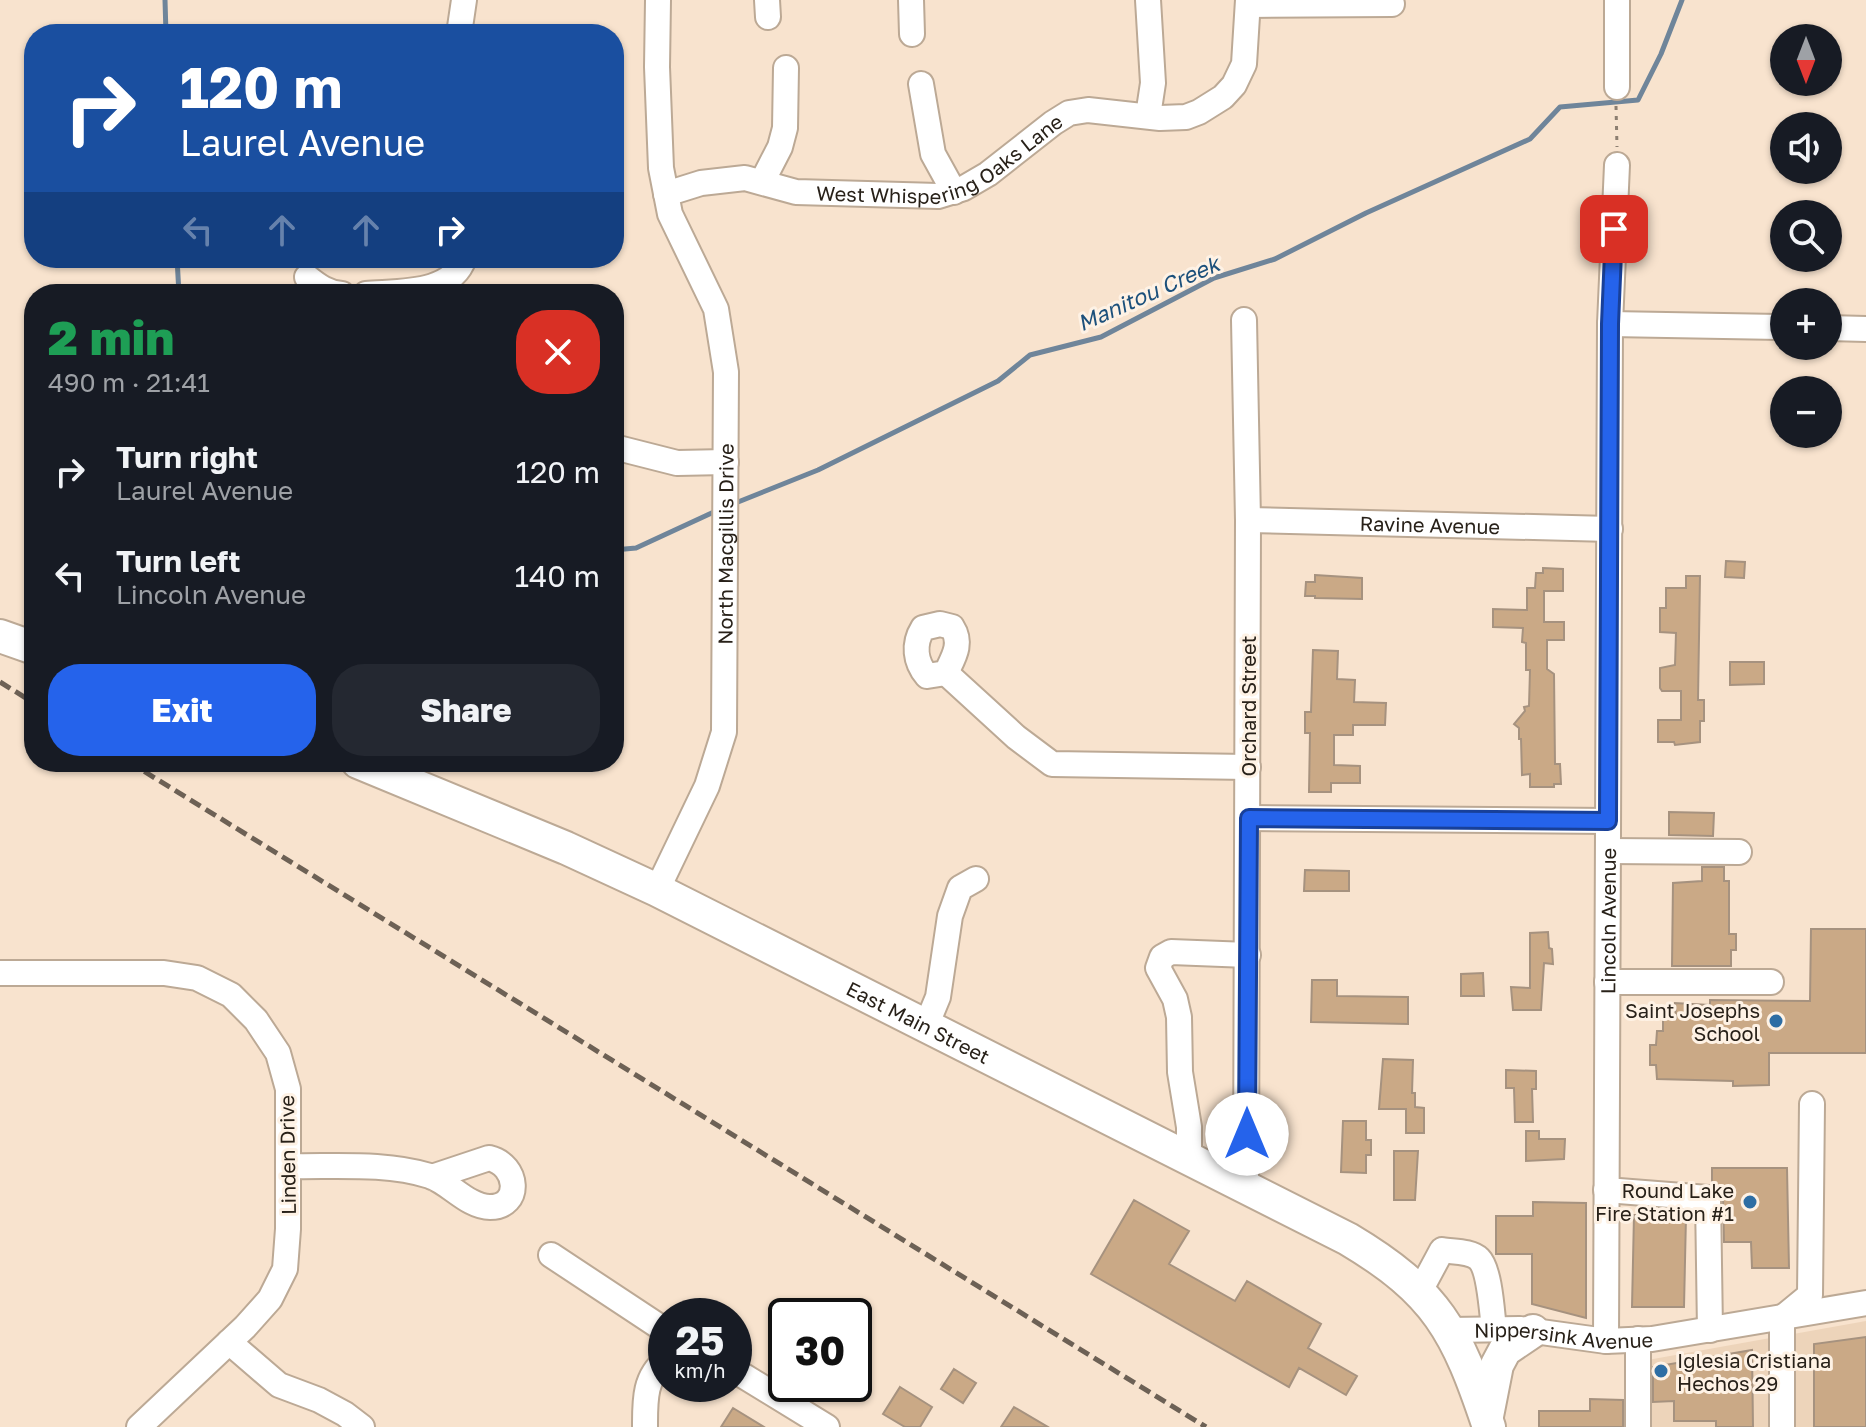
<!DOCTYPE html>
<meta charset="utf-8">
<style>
:root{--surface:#171b24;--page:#242831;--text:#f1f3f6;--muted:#9ea1a6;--accent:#2563eb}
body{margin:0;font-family:"Golos Text",sans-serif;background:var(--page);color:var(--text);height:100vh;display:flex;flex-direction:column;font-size:30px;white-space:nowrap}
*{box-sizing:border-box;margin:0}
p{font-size:26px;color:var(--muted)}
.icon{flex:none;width:44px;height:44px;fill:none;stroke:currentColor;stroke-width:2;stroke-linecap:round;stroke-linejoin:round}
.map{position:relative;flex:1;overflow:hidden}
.panel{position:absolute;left:24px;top:284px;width:600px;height:488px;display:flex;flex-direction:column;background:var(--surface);border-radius:32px;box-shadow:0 2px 6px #0004}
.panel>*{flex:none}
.hud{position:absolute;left:24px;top:24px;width:600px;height:244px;border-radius:32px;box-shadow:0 2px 6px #0004;background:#1a4fa0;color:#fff;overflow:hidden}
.needle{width:52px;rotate:180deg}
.buttons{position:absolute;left:1770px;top:24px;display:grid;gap:16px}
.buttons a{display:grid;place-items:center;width:72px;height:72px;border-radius:50%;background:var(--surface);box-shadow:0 2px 6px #0004;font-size:40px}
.speed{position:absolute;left:648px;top:1298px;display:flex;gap:16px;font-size:40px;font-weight:700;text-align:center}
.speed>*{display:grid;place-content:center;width:104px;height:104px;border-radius:50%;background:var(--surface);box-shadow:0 2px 6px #0004;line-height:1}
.speed small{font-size:20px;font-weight:400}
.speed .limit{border:4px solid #111;border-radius:12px;background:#fff;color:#111}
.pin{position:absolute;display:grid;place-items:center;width:68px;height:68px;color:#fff;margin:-34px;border-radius:16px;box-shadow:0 4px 12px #0006}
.me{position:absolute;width:88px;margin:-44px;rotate:0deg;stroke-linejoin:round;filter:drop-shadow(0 0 6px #0008)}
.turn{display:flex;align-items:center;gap:28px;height:168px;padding:0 24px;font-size:36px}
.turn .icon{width:104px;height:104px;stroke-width:2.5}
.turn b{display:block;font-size:56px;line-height:68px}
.lanes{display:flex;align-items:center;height:76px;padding:0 24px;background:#0003;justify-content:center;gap:40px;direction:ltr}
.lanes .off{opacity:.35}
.round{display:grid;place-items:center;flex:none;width:84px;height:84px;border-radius:32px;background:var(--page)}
.head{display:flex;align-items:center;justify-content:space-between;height:136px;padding:0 24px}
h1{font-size:48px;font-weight:800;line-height:60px;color:#1e9e55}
.cta{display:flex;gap:16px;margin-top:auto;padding:16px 24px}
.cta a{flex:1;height:92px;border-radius:32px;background:var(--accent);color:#fff;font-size:32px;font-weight:800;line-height:92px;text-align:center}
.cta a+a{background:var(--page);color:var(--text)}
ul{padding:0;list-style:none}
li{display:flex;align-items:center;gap:24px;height:104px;padding:0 24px}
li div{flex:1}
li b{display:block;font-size:30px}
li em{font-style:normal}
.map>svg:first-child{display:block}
.built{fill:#edd4ba}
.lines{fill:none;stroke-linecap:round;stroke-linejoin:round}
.stream{stroke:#6f859a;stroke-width:5}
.building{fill:#caa986;stroke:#a6927f;stroke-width:2}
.minor-casing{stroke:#bca995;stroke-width:28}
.major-casing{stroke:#bca995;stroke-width:36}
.path{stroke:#8d7f71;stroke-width:3;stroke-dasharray:4 6;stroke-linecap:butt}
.minor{stroke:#fff;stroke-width:24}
.major{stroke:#fff;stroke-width:32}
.rail{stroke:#6d6155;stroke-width:5;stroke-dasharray:12 6;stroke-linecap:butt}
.route-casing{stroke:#184099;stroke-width:20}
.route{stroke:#2563eb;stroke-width:14}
.poi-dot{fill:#2e6ea4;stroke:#fef2e5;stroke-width:3}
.labels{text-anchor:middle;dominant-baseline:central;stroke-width:6;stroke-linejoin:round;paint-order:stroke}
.street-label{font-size:20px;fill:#282119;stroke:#fef2e5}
.poi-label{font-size:20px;fill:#282119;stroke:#fef2e5;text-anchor:end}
.water-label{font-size:22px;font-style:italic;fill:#1c507b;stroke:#fef2e5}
</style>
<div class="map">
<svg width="1866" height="1427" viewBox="0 0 1866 1427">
<rect width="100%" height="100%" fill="#f8e3ce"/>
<path class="built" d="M1866 1321V1427H1642V1361Z"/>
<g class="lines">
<path class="stream" d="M165 0 166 34
M177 258 179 294
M733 504 818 470 998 381 1030 355 1101 337 1214 278 1275 259 1366 213 1530 139 1560 107 1638 100 1661 54 1682 0
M614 550 636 548 716 511"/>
</g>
<path class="building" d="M1726 561 1745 562 1744 578 1725 577Z
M1543 568 1563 569V591H1544V622H1564V640H1547V669L1554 674 1555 764H1560L1561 784H1554V787H1530V774L1522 775 1521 739H1519V728L1514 724 1525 711 1524 707 1529 706 1530 670H1526V643L1522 642 1523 628 1493 627V609L1527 610V588H1535L1536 573H1543Z
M1315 575 1362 578V599L1315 598V596H1305L1306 582H1315Z
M1686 576H1700L1698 700H1704V721H1700V742L1675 745 1674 742H1658V720H1681V691H1662L1660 688V668L1675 665 1676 633 1660 632V608H1666V588H1686Z
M1313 650 1338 651 1337 679 1355 680 1354 702 1386 703 1385 725H1353V735H1334V765L1360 766V783H1331V792H1309L1310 733H1305V712H1311Z
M1730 662H1764V684L1730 685Z
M1669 812 1714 813 1713 836 1669 835Z
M1702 867H1724V881H1729V934H1736V950H1731V966H1672L1673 883 1702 881Z
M1305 870 1349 871V891H1304Z
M1811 929H1866V1053H1769V1085L1733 1086V1081L1657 1079 1656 1065H1650V1045H1656L1657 1031H1663V1019H1676L1675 1003 1710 1005V1000L1810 1001Z
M1548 932 1549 948 1552 949 1553 964 1544 963 1541 1010H1513L1511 987 1530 988V933Z
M1483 973 1484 996H1461V974Z
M1312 980H1337V996L1408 997V1024L1311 1022Z
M1383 1059 1413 1060 1412 1093H1415V1107L1424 1108V1133H1406V1109H1379Z
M1506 1070 1536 1071V1089H1532L1533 1122H1515L1514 1088H1506Z
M1343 1121H1366V1140H1371V1155H1366V1173L1341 1172Z
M1526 1131H1539V1139H1565L1564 1159 1526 1161Z
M1394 1151H1418L1415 1200H1394Z
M1712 1168H1787L1789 1268H1752L1751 1242H1724L1723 1197 1721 1190 1712 1184Z
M1134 1200 1189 1231 1169 1264 1235 1301 1247 1281 1321 1324 1308 1348 1357 1376 1346 1395 1299 1368 1289 1387 1091 1274Z
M1533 1202 1586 1203V1318L1532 1304V1254H1496V1216H1533Z
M1634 1215 1686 1216 1684 1307H1632Z
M1866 1337V1427H1814V1344Z
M1752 1350 1753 1427H1716V1421H1674V1401L1653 1402V1367Z
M954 1369 976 1383 963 1403 941 1389Z
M900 1387 932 1407 920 1427H905L883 1414Z
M1590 1399 1623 1400V1427H1539V1411H1590Z
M1014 1407 1048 1427H1001Z
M733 1408 764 1427H721Z"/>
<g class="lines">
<g class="minor-casing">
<g id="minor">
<path d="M767 0 768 17"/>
<path d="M911 0 912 34"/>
<path d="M1617 0V87"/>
<path d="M1248 5 1392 4"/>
<path d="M459 34 464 0"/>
<path d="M921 84 933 154 954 192"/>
<path d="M1148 116 1153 83 1148 0"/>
<path d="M762 182 780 147 785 128 786 68"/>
<path id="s1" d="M666 194 701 183 745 178 796 192 938 196 964 188 988 174 1053 123 1069 113 1088 110 1160 118 1186 117 1199 112 1223 97 1234 85 1244 64 1248 0"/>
<path d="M307 277C318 286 328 293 342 294"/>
<path d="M366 294C399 291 452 295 464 258"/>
<path d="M1244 320 1248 520 1246 1187"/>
<path d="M1610 324 1784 327"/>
<path d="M1828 328 1866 329"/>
<path d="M614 447 677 463 726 462"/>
<path id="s2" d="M1248 520 1610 529"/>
<path d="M940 624 952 627C963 644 953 658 946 673L927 676C915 662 913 644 923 628Z"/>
<path d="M946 673 1016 737 1052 764 1248 767"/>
<path d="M1249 818 1608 821"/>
<path d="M1608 851 1739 852"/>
<path id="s3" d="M657 890 707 786 724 732 726 372 716 309 670 214 661 168 657 67 658 0"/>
<path d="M0 973H164L197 978 231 995 256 1020 278 1053 288 1089V1229L285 1269 270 1299 245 1327 139 1427"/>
<path d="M1607 982H1771"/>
<path d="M926 1026 938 997 950 916 960 888 976 879"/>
<path d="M1189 1158V1127L1180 1072 1179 1017 1175 999 1158 968 1162 957 1171 952 1248 955"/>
<path d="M288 1166C334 1167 385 1162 430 1176 450 1183 468 1207 490 1207 522 1207 519 1165 489 1158L432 1177"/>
<path d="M1606 1190 1708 1198 1710 1330"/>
<path d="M551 1255 666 1331"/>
<path d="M1420 1291 1442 1250C1453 1252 1471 1251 1479 1259 1490 1270 1492 1314 1494 1329"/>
<path id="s4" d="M1450 1330 1520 1329 1606 1341 1652 1339 1866 1303"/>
<path d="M1638 1339V1427"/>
<path id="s5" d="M1606 1341 1610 324 1617 165"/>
<path d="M229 1342 279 1385 319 1400 345 1414 362 1427"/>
<path d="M734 1370 827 1427"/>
<path d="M645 1427C645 1401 644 1377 666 1360"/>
<path d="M1782 1427V1318L1810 1295 1812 1104"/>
</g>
</g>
<g class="major-casing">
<g id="major">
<path d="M0 636 34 648"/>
<path id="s6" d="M358 762 566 848 657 890 1348 1239C1437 1292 1457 1331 1489 1427"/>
<path d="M1487 1416 1497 1365 1505 1350 1533 1331"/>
</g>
</g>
<path class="path" d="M1616 106 1617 147"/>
<use href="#minor" class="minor"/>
<use href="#major" class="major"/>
<path class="rail" d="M0 682 34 703
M129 762 1206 1427"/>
</g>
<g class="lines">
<g class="route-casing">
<path id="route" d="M1247 1134 1249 818 1608 821 1610 324 1614 229"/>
</g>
<use href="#route" class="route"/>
</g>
<g class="poi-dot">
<circle cx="1776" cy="1021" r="8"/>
<circle cx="1750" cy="1202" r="8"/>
<circle cx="1661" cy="1371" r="8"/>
</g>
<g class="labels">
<g class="street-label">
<text stroke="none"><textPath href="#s1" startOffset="288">West Whispering Oaks Lane</textPath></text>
<text stroke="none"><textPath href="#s2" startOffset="182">Ravine Avenue</textPath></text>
<text stroke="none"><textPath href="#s3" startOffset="360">North Macgillis Drive</textPath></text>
<text transform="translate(1248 706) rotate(-90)">Orchard Street</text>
<text stroke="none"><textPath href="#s5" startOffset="420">Lincoln Avenue</textPath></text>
<text stroke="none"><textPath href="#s6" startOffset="618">East Main Street</textPath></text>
<text transform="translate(287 1155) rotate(-91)">Linden Drive</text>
<text stroke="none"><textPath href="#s4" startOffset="114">Nippersink Avenue</textPath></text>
</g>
<g class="poi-label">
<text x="1760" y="1010">Saint Josephs<tspan x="1760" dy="23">School</tspan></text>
<text x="1734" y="1190">Round Lake<tspan x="1734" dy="23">Fire Station #1</tspan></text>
<text x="1677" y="1360" text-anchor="start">Iglesia Cristiana<tspan x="1677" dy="23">Hechos 29</tspan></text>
</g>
<g class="water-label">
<text transform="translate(1148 293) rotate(-24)">Manitou Creek</text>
</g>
</g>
</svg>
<div class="buttons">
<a><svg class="needle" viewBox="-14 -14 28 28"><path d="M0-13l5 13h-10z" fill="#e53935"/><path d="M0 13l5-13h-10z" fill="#9ea1a6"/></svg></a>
<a><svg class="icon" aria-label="sound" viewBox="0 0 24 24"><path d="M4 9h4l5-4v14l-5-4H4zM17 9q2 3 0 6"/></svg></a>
<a><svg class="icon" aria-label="search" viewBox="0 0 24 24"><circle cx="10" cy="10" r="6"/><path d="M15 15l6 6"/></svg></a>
<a>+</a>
<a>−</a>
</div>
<div class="speed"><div>25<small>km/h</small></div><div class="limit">30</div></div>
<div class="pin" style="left:1614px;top:229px;background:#d93025"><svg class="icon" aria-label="arrive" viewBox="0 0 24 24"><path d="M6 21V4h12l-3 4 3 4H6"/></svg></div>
<svg class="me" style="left:1247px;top:1134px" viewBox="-20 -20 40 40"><circle r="19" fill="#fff"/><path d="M0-13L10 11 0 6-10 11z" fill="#2563eb"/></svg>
<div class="hud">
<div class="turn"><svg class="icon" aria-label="right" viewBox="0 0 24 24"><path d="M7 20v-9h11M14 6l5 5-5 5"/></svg><div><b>120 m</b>Laurel Avenue</div></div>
<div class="lanes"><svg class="icon off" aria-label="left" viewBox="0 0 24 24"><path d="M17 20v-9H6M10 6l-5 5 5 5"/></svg><svg class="icon off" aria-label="ahead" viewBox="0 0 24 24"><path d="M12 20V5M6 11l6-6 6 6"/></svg><svg class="icon off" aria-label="ahead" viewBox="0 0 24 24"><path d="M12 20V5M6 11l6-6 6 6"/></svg><svg class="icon" aria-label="right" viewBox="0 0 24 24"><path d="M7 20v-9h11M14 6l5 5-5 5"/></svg></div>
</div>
<section class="panel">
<div class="head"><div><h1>2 min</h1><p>490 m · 21:41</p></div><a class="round" style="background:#d93025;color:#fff"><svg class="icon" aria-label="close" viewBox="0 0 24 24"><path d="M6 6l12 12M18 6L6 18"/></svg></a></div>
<ul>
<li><svg class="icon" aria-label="right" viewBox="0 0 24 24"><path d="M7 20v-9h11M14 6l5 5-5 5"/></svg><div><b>Turn right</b><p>Laurel Avenue</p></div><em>120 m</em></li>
<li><svg class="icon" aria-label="left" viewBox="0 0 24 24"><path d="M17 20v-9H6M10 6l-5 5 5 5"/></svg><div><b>Turn left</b><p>Lincoln Avenue</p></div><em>140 m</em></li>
</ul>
<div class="cta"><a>Exit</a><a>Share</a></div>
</section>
</div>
